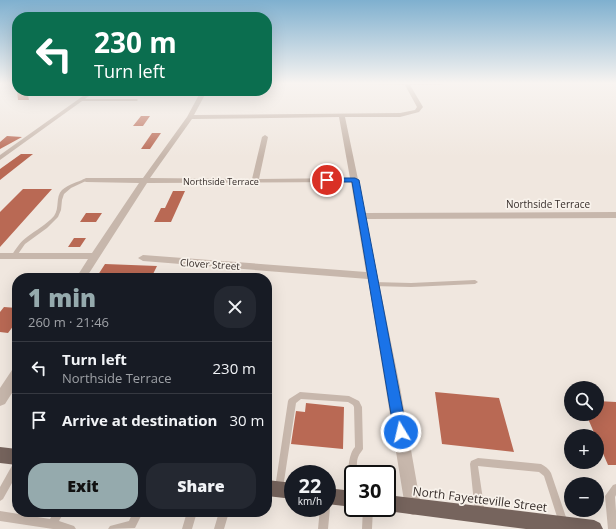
<!DOCTYPE html>
<meta charset="utf-8">
<style>
:root{--surface:#171b24;--page:#242831;--text:#f1f3f6;--muted:#9ea1a6;--line:#363941;--accent:#95aaad}
body{margin:0;font-family:"Open Sans",sans-serif;background:var(--page);color:var(--text);height:100vh;display:flex;flex-direction:column;font-size:15px;white-space:nowrap}
*{box-sizing:border-box;margin:0}
p{font-size:13px;color:var(--muted)}
.icon{flex:none;width:22px;height:22px;fill:none;stroke:currentColor;stroke-width:2;stroke-linecap:round;stroke-linejoin:round}
.map{position:relative;flex:1;overflow:hidden}
.sheet{position:absolute;left:12px;top:273px;width:260px;height:244px;display:flex;flex-direction:column;background:var(--surface);border-radius:16px;box-shadow:0 4px 16px #0002}
.sheet>*{flex:none}
.hud{position:absolute;left:12px;top:12px;width:260px;height:84px;border-radius:16px;box-shadow:0 4px 16px #0002;background:#0b6e4f;color:#fff;overflow:hidden}
.tools{position:absolute;left:564px;top:381px;display:grid;gap:8px}
.tools a{display:grid;place-items:center;width:40px;height:40px;border-radius:50%;background:var(--surface);box-shadow:0 4px 16px #0002;font-size:20px}
.speed{position:absolute;left:284px;top:465px;display:flex;gap:8px;font-size:20px;font-weight:700;text-align:center}
.speed>*{display:grid;place-content:center;width:52px;height:52px;border-radius:50%;background:var(--surface);box-shadow:0 4px 16px #0002;line-height:1}
.speed small{font-size:10px;font-weight:400}
.speed .limit{border:2px solid #111;border-radius:6px;background:#fff;color:#111}
.pin{position:absolute;display:grid;place-items:center;width:34px;height:34px;color:#fff;margin:-17px;border:2px solid #fff;border-radius:50%;box-shadow:0 1px 4px #0007}
.me{position:absolute;width:44px;margin:-22px;rotate:351deg;stroke-linejoin:round;filter:drop-shadow(0 0 3px #0008)}
.turn{display:flex;align-items:center;gap:14px;height:84px;padding:0 16px;font-size:18px}
.turn .icon{width:52px;height:52px;stroke-width:2.5}
.turn b{display:block;font-size:28px;line-height:34px}
.round{display:grid;place-items:center;flex:none;width:42px;height:42px;border-radius:16px;background:var(--page)}
.headline{display:flex;align-items:center;justify-content:space-between;height:68px;padding:0 16px}
h1{font-size:24px;font-weight:800;line-height:30px;color:var(--accent)}
.primary-button{display:flex;gap:8px;margin-top:auto;padding:8px 16px}
.primary-button a{flex:1;height:46px;border-radius:16px;background:var(--accent);color:#111;font-size:16px;font-weight:800;line-height:46px;text-align:center}
.primary-button a+a{background:var(--page);color:var(--text)}
ul{padding:0;list-style:none}
li{display:flex;align-items:center;gap:12px;height:52px;padding:0 16px;border-top:1px solid var(--line)}
li div{flex:1}
li b{display:block;font-size:15px}
li em{font-style:normal}
.map>svg:first-child{display:block}
.building{fill:#b96954}
.lines{fill:none;stroke-linecap:round;stroke-linejoin:round}
.service{fill:#c7b7ac;fill-rule:evenodd}
.minor{fill:#c7b7ac;fill-rule:evenodd}
.primary{fill:#76645d;fill-rule:evenodd}
.route{fill:#1a73e8;stroke:#114b97}
.labels{text-anchor:middle;dominant-baseline:central;stroke-width:3.5;stroke-linejoin:round;paint-order:stroke}
.far-street-label{font-size:9px;fill:#362d2a;stroke:#f8f2eb}
.street-label{font-size:10px;fill:#362d2a;stroke:#f8f2eb}
.near-street-label{font-size:12px;fill:#362d2a;stroke:#f8f2eb}
</style>
<div class="map">
<svg width="616" height="529" viewBox="0 0 616 529">
<rect width="100%" height="100%" fill="#f0e7df"/>
<path class="building" d="M17 91H27L29 100H18Z
M141 116H150L143 126H133Z
M152 133H161L150 149H141Z
M7 136 22 137 0 149V142Z
M21 154H33L0 180V169Z
M23 189H52L0 247V212Z
M173 191H185L171 222H154L161 208H165Z
M86 213H102L96 222H80Z
M74 238H86L80 247H68Z
M105 264 157 266 151 278H96Z
M4 307 17 308V321L8 333 0 332V312Z
M435 392 499 398 514 452 442 444Z
M597 401 616 402V465H608L586 414H597Z
M306 403 344 407 343 449 291 444 296 411 305 412Z"/>
<g class="lines">
<path class="service" d="M34 91H36L37 92 42 93H90L91 94 90 95H42L35 94Z
M82 99H137L138 100 137 101H81V100Z
M85 179H87L88 180 71 188 64 194 62 200 61 210 58 217 47 228 25 244 16 257H12L11 256C16 249 20 242 27 237 36 230 46 225 54 216 60 208 55 197 62 190 69 184 77 182 85 179Z
M475 280 478 282 475 284 411 287 373 286 371 285 370 284 371 283 373 282 411 283Z
M300 392 349 396 359 401 362 407 363 449C362 451 360 453 359 455 356 460 357 468 357 474H353V503L349 502 347 499C348 486 346 456 355 447L354 407 353 405 348 402 301 399 296 403 283 488 282 491 279 492 276 491 275 488 288 401 289 399Z
M478 458 541 464C545 466 549 469 551 473L568 523 566 526 563 528 560 526 544 476 539 472 478 466 485 513 483 516 480 518 477 516 475 513 470 464 471 461Z
M17 461V474L3 499 0 501V487L14 462Z
M616 484V495L615 497 616 511V529H608L605 496 613 485Z
M327 504 328 505 330 508 328 529H318L320 508H327Z
M363 508H373L372 529H362Z
M0 511 50 519 54 512H64L59 521 74 526 76 529H53L0 521Z
M133 512H143L135 528 108 529 110 526 129 521Z
M187 512H197L192 529H182Z
M219 512H229L224 529H214Z"/>
<path class="minor" d="M320 83 444 84 442 85H410L423 107 419 112 400 117H345L365 213 616 212V218L366 219 400 387 421 507 419 513 413 515 407 513 405 507 368 279 143 261 138 258 143 255 366 272 351 182 147 183 86 278H76L88 259H0V253H92L139 183 86 182 82 180 86 178H143L187 117 201 91H207L194 115 400 113 415 110 417 107 405 85 322 84ZM339 117 350 178 259 179 268 137 265 135 262 137 252 179 150 178 192 119Z
M90 91H96L0 160V155Z
M17 368V385L5 404 0 406V388L12 370Z"/>
<path class="primary" d="M0 447 17 449V465L0 463Z
M267 480 293 483V499L267 496Z
M327 488 353 491V507L327 504Z
M387 495 594 520 600 523 603 529H526L387 511 381 508H387Z"/>
</g>
<linearGradient id="sky" x2="0" y2="1"><stop stop-color="#7fb0cf"/><stop offset="0.53" stop-color="#f8f4f1"/><stop offset="1" stop-color="#f8f4f1" stop-opacity="0"/></linearGradient>
<rect width="616" height="157" fill="url(#sky)"/>
<path class="route" d="M327 178H355L359 180 407 432 405 436 401 438 396 436 394 432 352 182H324L323 180Z"/>
<g class="labels">
<g class="far-street-label">
<text x="221" y="181">Northside Terrace</text>
</g>
<g class="street-label">
<text x="548" y="204">Northside Terrace</text>
<text transform="translate(210 264) rotate(4)">Clover Street</text>
</g>
<g class="near-street-label">
<text transform="translate(480 499) rotate(7)">North Fayetteville Street</text>
</g>
</g>
</svg>
<div class="tools">
<a><svg class="icon" aria-label="search" viewBox="0 0 24 24"><circle cx="10" cy="10" r="6"/><path d="M15 15l6 6"/></svg></a>
<a>+</a>
<a>−</a>
</div>
<div class="speed"><div>22<small>km/h</small></div><div class="limit">30</div></div>
<div class="pin" style="left:327px;top:180px;background:#d93025"><svg class="icon" aria-label="arrive" viewBox="0 0 24 24"><path d="M6 21V4h12l-3 4 3 4H6"/></svg></div>
<svg class="me" style="left:401px;top:432px" viewBox="-20 -20 40 40"><circle r="17" fill="#1a73e8" stroke="#fff" stroke-width="3"/><path d="M0-11L8 9 0 5-8 9z" fill="#fff"/></svg>
<div class="hud">
<div class="turn"><svg class="icon" aria-label="left" viewBox="0 0 24 24"><path d="M17 20v-9H6M10 6l-5 5 5 5"/></svg><div><b>230 m</b>Turn left</div></div>
</div>
<section class="sheet">
<div class="headline"><div><h1>1 min</h1><p>260 m · 21:46</p></div><a class="round"><svg class="icon" aria-label="close" viewBox="0 0 24 24"><path d="M6 6l12 12M18 6L6 18"/></svg></a></div>
<ul>
<li><svg class="icon" aria-label="left" viewBox="0 0 24 24"><path d="M17 20v-9H6M10 6l-5 5 5 5"/></svg><div><b>Turn left</b><p>Northside Terrace</p></div><em>230 m</em></li>
<li><svg class="icon" aria-label="arrive" viewBox="0 0 24 24"><path d="M6 21V4h12l-3 4 3 4H6"/></svg><div><b>Arrive at destination</b></div><em>30 m</em></li>
</ul>
<div class="primary-button"><a>Exit</a><a>Share</a></div>
</section>
</div>
